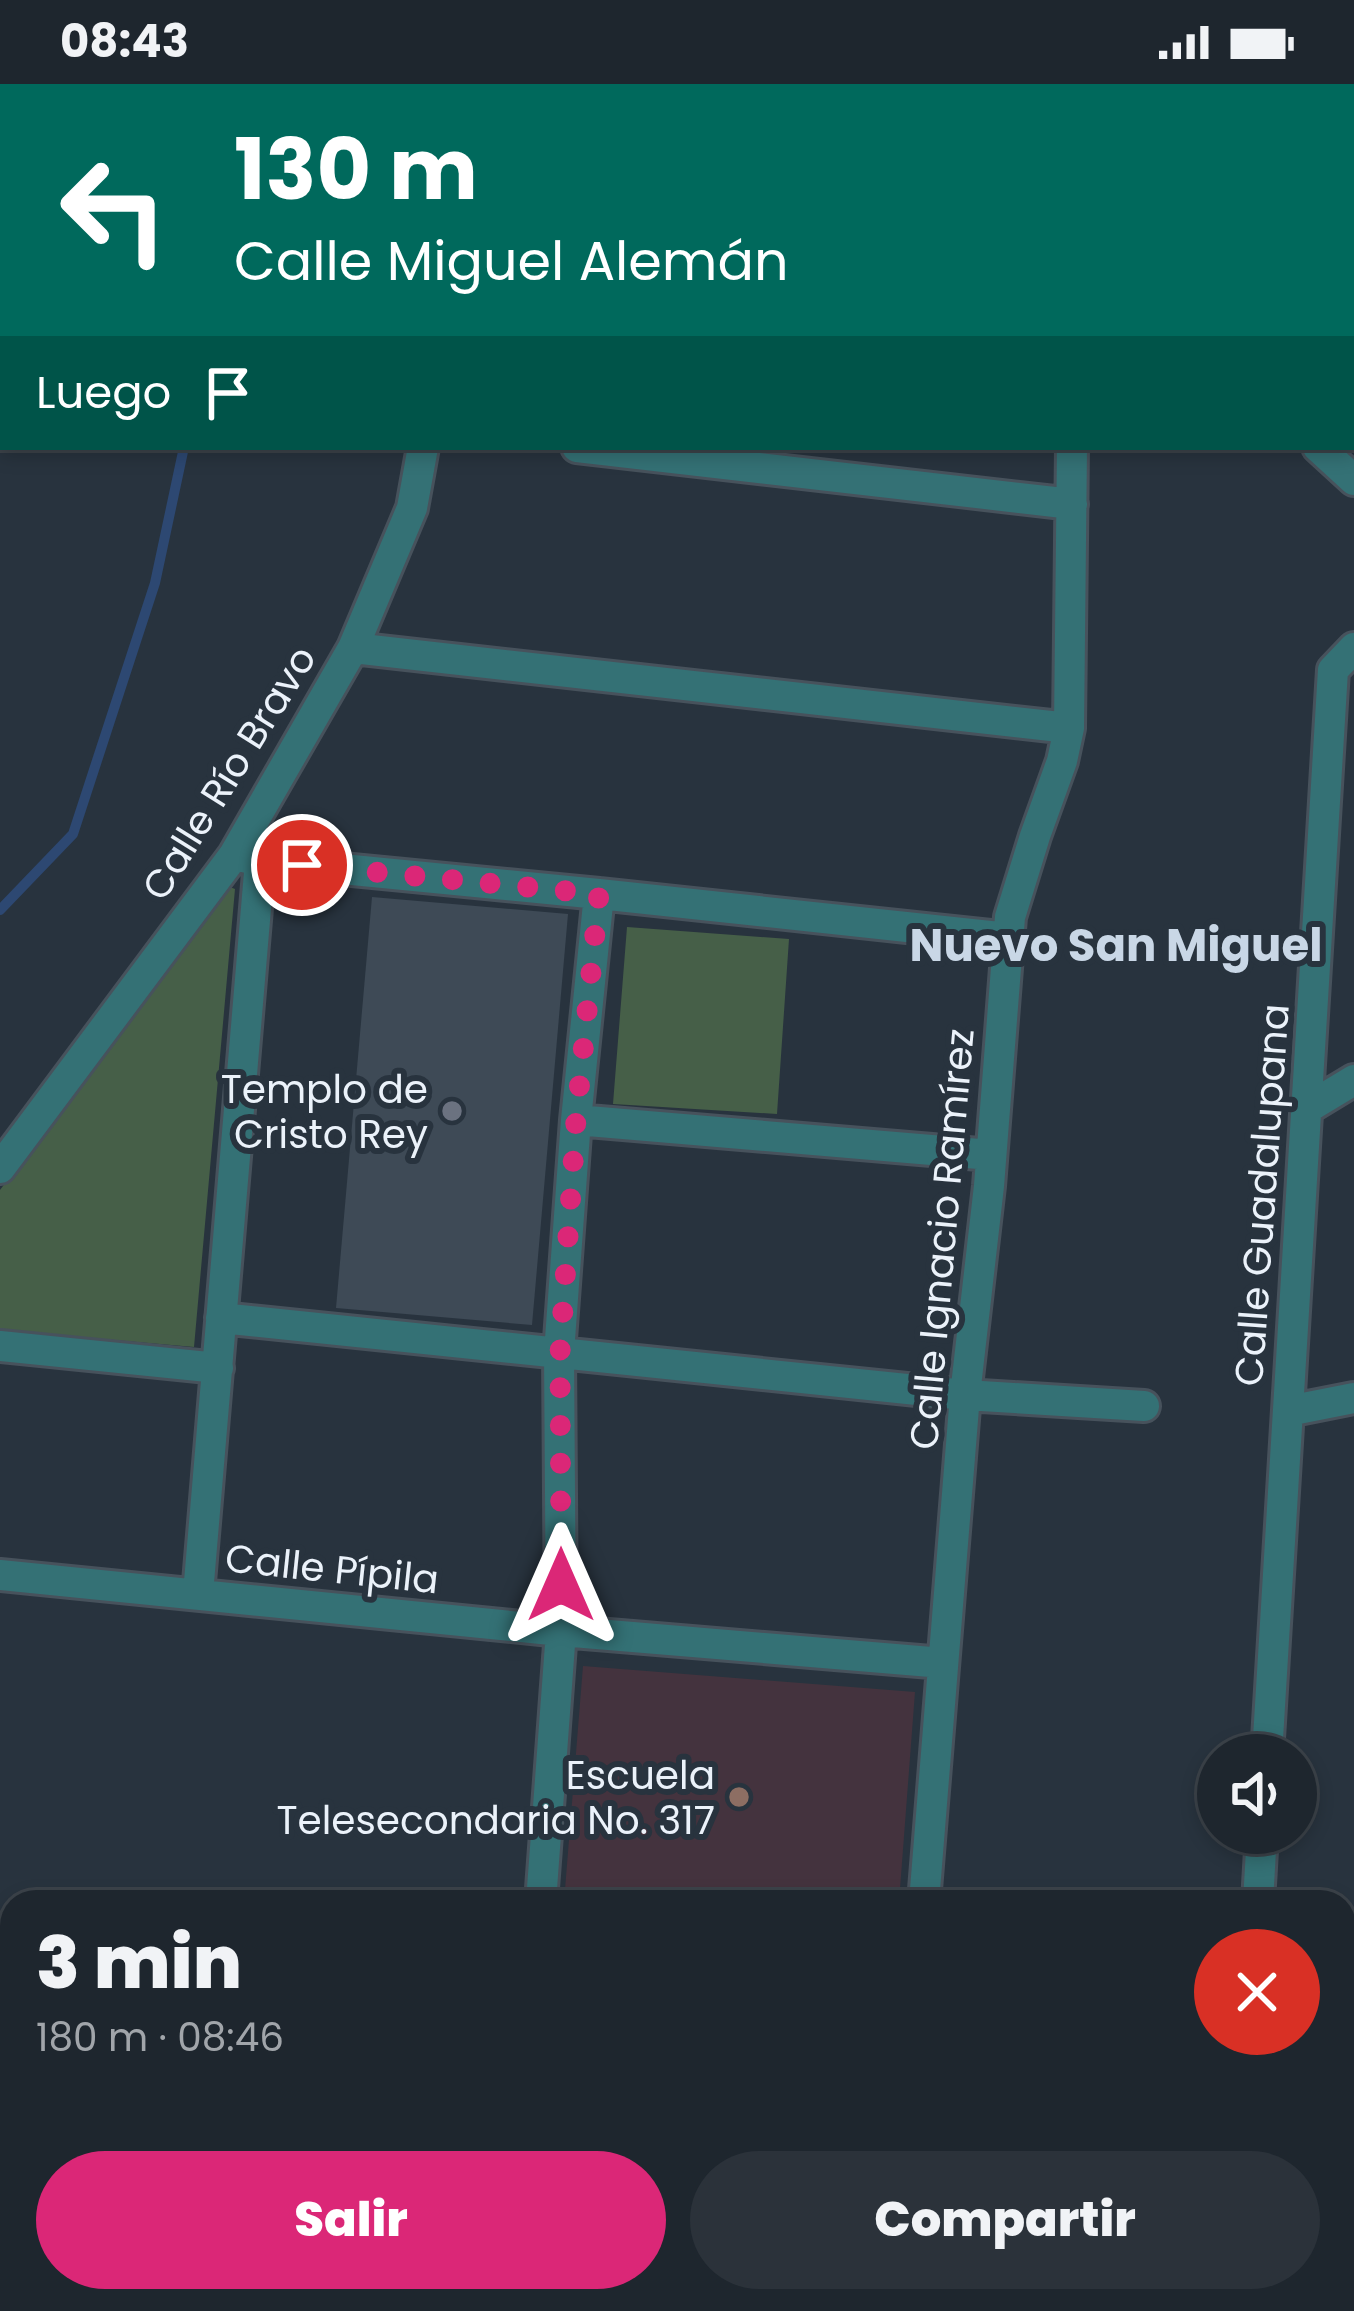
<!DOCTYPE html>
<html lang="es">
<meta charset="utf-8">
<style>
:root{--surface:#1e262e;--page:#2b323a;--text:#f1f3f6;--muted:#a1a5aa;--line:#3c434a;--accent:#db2777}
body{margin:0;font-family:Poppins,sans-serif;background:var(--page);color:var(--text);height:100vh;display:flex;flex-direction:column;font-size:45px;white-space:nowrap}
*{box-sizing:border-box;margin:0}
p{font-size:39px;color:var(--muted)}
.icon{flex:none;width:66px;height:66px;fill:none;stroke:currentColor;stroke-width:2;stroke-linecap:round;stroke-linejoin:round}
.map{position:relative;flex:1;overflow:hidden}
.panel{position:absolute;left:0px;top:1806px;width:1356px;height:423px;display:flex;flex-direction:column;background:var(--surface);border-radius:36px 36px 0 0;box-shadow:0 6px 18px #0003,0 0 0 3px var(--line)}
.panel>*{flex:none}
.banner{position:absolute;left:0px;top:0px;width:1356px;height:366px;box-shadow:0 6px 18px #0003,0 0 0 3px var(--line);background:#00695c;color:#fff;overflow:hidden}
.buttons{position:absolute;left:1197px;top:1650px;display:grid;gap:24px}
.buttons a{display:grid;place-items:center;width:120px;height:120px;border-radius:50%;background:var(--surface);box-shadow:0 6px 18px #0003,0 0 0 3px var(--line);font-size:60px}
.pin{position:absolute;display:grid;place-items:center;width:102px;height:102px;color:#fff;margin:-51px;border:6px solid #fff;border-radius:50%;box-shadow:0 3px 12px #0007}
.me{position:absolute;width:132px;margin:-66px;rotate:0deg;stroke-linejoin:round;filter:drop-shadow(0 0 9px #0008)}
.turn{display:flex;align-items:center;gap:42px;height:252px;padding:0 36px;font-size:54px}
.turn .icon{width:156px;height:156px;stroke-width:2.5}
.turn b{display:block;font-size:84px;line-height:102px}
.then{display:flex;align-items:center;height:114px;padding:0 36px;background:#0003;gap:24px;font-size:45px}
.round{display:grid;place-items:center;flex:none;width:126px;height:126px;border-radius:63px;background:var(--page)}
.headline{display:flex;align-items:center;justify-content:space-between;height:204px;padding:0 36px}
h1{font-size:72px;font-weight:800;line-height:90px}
.cta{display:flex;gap:24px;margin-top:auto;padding:24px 36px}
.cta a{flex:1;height:138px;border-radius:72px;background:var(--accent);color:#fff;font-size:48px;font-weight:800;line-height:138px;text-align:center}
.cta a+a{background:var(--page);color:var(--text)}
.status{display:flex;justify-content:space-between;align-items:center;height:84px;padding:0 60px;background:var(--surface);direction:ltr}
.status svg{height:33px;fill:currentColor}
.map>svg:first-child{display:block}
.education{fill:#44333e}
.green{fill:#465f48}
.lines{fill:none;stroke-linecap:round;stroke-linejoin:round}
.stream{stroke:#2d4872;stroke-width:10}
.building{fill:#3e4a56}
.minor-casing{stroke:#47525c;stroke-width:36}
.secondary-casing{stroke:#47525c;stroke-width:36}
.minor{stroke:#347175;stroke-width:30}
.secondary{stroke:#25949b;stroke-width:30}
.route{stroke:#db2777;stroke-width:21;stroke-dasharray:0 37.8}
.worship-dot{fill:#6b7280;stroke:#28333e;stroke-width:4.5}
.education-dot{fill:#8d6e63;stroke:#28333e;stroke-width:4.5}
.labels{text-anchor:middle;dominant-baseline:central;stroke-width:12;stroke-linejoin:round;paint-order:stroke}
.street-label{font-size:39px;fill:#ebf2fa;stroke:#28333e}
.poi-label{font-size:39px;fill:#ebf2fa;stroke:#28333e;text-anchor:end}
.quarter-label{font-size:45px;font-weight:bold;fill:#c9d7e6;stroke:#28333e}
</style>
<div class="status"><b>08:43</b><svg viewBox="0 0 49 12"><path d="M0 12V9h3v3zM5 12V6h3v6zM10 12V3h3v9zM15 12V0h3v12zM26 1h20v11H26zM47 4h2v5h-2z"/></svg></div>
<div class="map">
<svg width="1354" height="2227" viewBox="0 0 1354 2227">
<rect width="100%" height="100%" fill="#28333e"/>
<path class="education" d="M583 1582 915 1608 899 1818H564Z"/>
<path class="green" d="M227 802 235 805 194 1263 0 1246V1106Z
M627 843 789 855 777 1030 613 1020Z"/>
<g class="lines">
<path class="stream" d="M166 0V3
M0 826 73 750 155 499 184 363"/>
</g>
<path class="building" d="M372 813 568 830 532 1241 336 1224Z"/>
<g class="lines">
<g class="minor-casing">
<path id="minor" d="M577 363 1072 420
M1318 363 1354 396
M353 564 1069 644
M234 771 260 777 599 810 1009 854
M1306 1025 1354 996
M576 1036 991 1071
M0 1084 234 771 353 564 412 424 423 363
M221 1234 965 1311 1144 1322
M0 1262 218 1284
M1288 1327 1354 1314
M0 1491 561 1547 943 1579
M198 1510 260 777
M1267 1671 1333 586 1354 564
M541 1818 561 1547 559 1269 576 1036 599 810
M924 1818 965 1311 989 1102 1010 833 1035 752 1062 677 1069 644 1072 363
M1258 1818 1262 1749
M512 2227 513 2217
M890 2227 891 2217
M1233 2227 1234 2217"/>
</g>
<g class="secondary-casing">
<path id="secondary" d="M1168 0 1171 3
M1353 169 1354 170"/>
</g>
<use href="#minor" class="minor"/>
<use href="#secondary" class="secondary"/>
</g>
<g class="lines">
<path class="route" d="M302 781 599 810 576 1036 560 1269 561 1501"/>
</g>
<circle class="worship-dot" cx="452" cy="1027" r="12"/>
<circle class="education-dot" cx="739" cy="1713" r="12"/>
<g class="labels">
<g class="street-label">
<text transform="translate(229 689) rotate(-58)">Calle Río Bravo</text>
<text transform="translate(1262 1111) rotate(-86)">Calle Guadalupana</text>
<text transform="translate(942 1155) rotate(-85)">Calle Ignacio Ramírez</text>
<text transform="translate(332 1485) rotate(6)">Calle Pípila</text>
</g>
<g class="poi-label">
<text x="428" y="1005">Templo de<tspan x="428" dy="45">Cristo Rey</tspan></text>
<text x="715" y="1691">Escuela<tspan x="715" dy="45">Telesecondaria No. 317</tspan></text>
</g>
<g class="quarter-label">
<text x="1116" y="861">Nuevo San Miguel</text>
</g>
</g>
</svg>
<div class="buttons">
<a><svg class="icon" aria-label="sound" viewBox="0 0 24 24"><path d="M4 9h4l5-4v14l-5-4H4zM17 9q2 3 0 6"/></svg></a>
</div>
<div class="pin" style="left:302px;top:781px;background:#d93025"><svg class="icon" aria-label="arrive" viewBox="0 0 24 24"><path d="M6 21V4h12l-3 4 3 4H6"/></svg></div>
<svg class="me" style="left:561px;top:1501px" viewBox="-20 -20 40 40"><path d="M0-17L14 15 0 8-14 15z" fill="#db2777" stroke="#fff" stroke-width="4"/></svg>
<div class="banner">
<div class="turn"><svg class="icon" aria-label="left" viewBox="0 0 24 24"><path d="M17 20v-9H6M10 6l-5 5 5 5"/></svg><div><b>130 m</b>Calle Miguel Alemán</div></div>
<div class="then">Luego<svg class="icon" aria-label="arrive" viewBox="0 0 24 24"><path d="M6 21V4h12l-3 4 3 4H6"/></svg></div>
</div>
<section class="panel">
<div class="headline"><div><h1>3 min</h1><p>180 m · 08:46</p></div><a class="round" style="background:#d93025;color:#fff"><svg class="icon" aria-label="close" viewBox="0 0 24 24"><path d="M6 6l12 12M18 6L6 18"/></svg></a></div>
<div class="cta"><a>Salir</a><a>Compartir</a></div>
</section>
</div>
